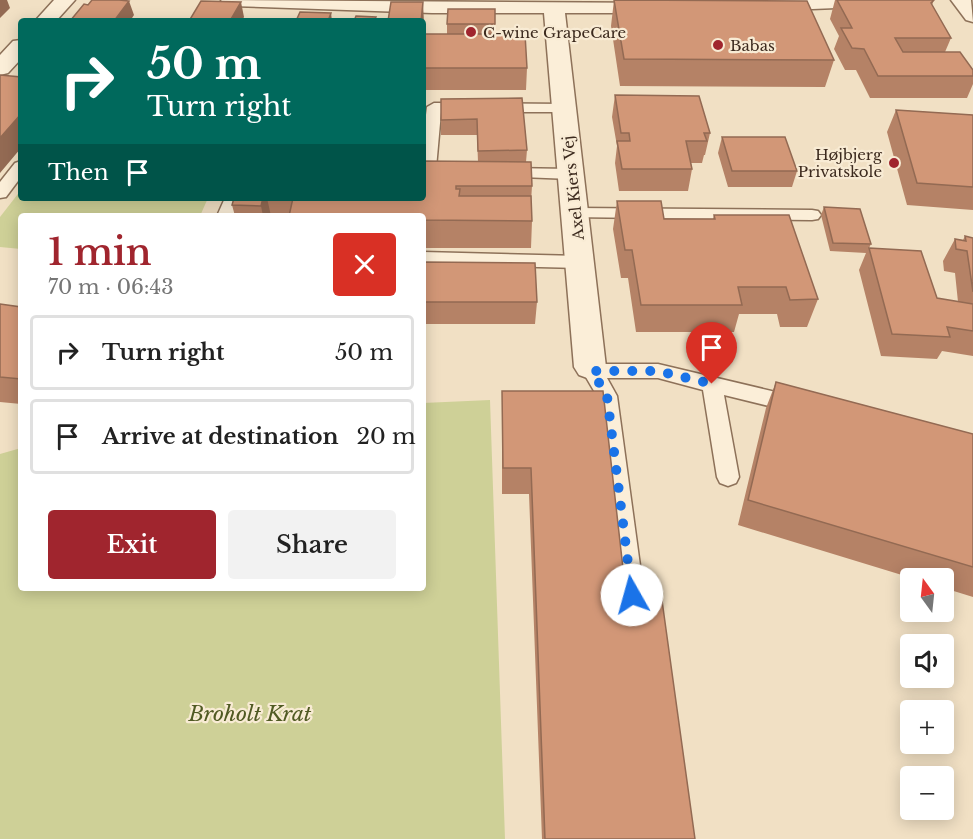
<!DOCTYPE html>
<meta charset="utf-8">
<style>
:root{--surface:#fff;--page:#f2f2f2;--text:#222;--muted:#767676;--line:#e0e0e0;--accent:#a0252e}
body{margin:0;font-family:"Libre Baskerville",serif;background:var(--page);color:var(--text);height:100vh;display:flex;flex-direction:column;font-size:22px;white-space:nowrap}
*{box-sizing:border-box;margin:0}
p{font-size:20px;color:var(--muted)}
.icon{flex:none;width:33px;height:33px;fill:none;stroke:currentColor;stroke-width:2;stroke-linecap:round;stroke-linejoin:round}
.map{position:relative;flex:1;overflow:hidden}
.sheet{position:absolute;left:18px;top:213px;width:408px;height:378px;display:flex;flex-direction:column;background:var(--surface);border-radius:6px;box-shadow:0 3px 15px #0003}
.sheet>*{flex:none}
.top-card{position:absolute;left:18px;top:18px;width:408px;height:183px;border-radius:6px;box-shadow:0 3px 15px #0003;background:#00695c;color:#fff;overflow:hidden}
.needle{width:39px;rotate:345deg}
.fabs{position:absolute;left:900px;top:568px;display:grid;gap:12px}
.fabs a{display:grid;place-items:center;width:54px;height:54px;border-radius:6px;background:var(--surface);box-shadow:0 3px 15px #0003;font-size:30px}
.pin{position:absolute;display:grid;place-items:center;width:51px;height:51px;color:#fff;margin:-62px -26px;border-radius:50% 50% 50% 0;rotate:-45deg;box-shadow:0 0 6px #0007}
.pin .icon{rotate:45deg}
.me{position:absolute;width:66px;margin:-33px;rotate:353deg;stroke-linejoin:round;filter:drop-shadow(0 0 4px #0008)}
.turn{display:flex;align-items:center;gap:21px;height:126px;padding:0 30px;font-size:27px}
.turn .icon{width:78px;height:78px;stroke-width:2.5}
.turn b{display:block;font-size:42px;line-height:51px}
.then{display:flex;align-items:center;height:57px;padding:0 30px;background:#0003;gap:12px;font-size:22px}
.round{display:grid;place-items:center;flex:none;width:63px;height:63px;border-radius:6px;background:var(--page)}
.overview{display:flex;align-items:center;justify-content:space-between;height:102px;padding:0 30px}
h1{font-size:36px;font-weight:600;line-height:45px;color:var(--accent)}
.primary-button{display:flex;gap:12px;margin-top:auto;padding:12px 30px}
.primary-button a{flex:1;height:69px;border-radius:6px;background:var(--accent);color:#fff;font-size:24px;font-weight:600;line-height:69px;text-align:center}
.primary-button a+a{background:var(--page);color:var(--text)}
ul{padding:0;list-style:none}
li{display:flex;align-items:center;gap:18px;height:75px;margin:0 12px 9px;padding:0 18px;border:3px solid var(--line);border-radius:6px}
li div{flex:1}
li b{display:block;font-size:22px}
li em{font-style:normal}
.map>svg:first-child{display:block}
.green{fill:#ced097}
.lines{fill:none;stroke-linecap:round;stroke-linejoin:round}
.service-casing{stroke:#8d7159;stroke-width:3}
.minor-casing{stroke:#8d7159;stroke-width:3}
.tertiary-casing{stroke:#8d7159;stroke-width:3}
.service{fill:#fbeed8;fill-rule:evenodd}
.minor{fill:#fbeed8;fill-rule:evenodd}
.tertiary{fill:#fbeed8;fill-rule:evenodd}
.wall{fill:#b58266}
.shaded-wall{fill:#936a53}
.building{fill:#d29777;stroke:#936a53;stroke-width:1.5}
.route{stroke:#1a73e8;stroke-width:10;stroke-dasharray:0 18}
.poi-dot{fill:#a0252e;stroke:#f8ebd4;stroke-width:2}
.labels{text-anchor:middle;dominant-baseline:central;stroke-width:4.5;stroke-linejoin:round;paint-order:stroke}
.far-poi-label{font-size:15px;fill:#3c2a1e;stroke:#f8ebd4;text-anchor:start}
.far-street-label{font-size:15px;fill:#3c2a1e;stroke:#f8ebd4}
.near-park-label{font-size:21px;font-style:italic;fill:#505a23;stroke:#f8ebd4}
</style>
<div class="map">
<svg width="973" height="839" viewBox="0 0 973 839">
<rect width="100%" height="100%" fill="#f1e0c4"/>
<path class="green" d="M21 190V198H208L200 216H21V249L0 247V217Z
M490 400 505 839H0V454L21 448V588H423V403Z"/>
<g class="lines">
<g class="service-casing">
<path id="service" d="M434 103 565 104 572 108 565 112H441L436 168 451 170 453 173C447 180 432 179 423 177V138L427 107Z
M21 161V177L6 197 0 198V182L15 163Z
M503 168 571 169 579 174 571 179 497 176 495 173Z
M225 198H241L235 216H217Z
M575 208 812 210 818 211 821 215 818 219 812 220 569 217 567 213 569 209Z
M423 252 580 256 586 258 589 262 586 266 580 268 423 264Z
M590 360 598 364H658L797 397 804 399 807 405 804 411 797 413 724 395 739 477 736 483 728 486 720 483 717 477 703 390 658 378H607L617 396 644 595 641 603 632 606 623 603 620 595 597 396 580 367 583 362Z"/>
</g>
<g class="minor-casing">
<path id="minor" d="M54 0H75L56 21H35Z
M221 0 665 3 668 7 665 11 658 13H565L606 367 601 375 590 379 579 375 574 367 544 13H432L231 6 224 4Z
M760 0H895L892 4 885 6 764 11 757 9 754 5Z
M21 40V59L8 73 0 75V55L13 41Z"/>
</g>
<g class="tertiary-casing">
<path id="tertiary" d="M951 0H971L973 22 966 20Z"/>
</g>
<use href="#service" class="service"/>
<use href="#minor" class="minor"/>
<use href="#tertiary" class="tertiary"/>
</g>
<path class="wall" d="M614 0 834 60 825 87 620 86 611 26Z
M835 0H934L932 5 951 38 945 52 973 70V84L967 98H870L856 70H845L834 49 839 36 830 19Z
M495 9V34L527 68 526 90H423V21L424 23 423 34H447V24Z
M615 95 710 133 705 155H704L702 163H691L692 169 688 191H619L615 163 617 146 612 117Z
M522 98 527 150 526 162 532 186 531 202 532 221 531 248H423V216H235L232 205 234 198H423L478 162 477 135H441V120Z
M896 110 973 115V210L907 205 887 132Z
M722 137 797 171 792 187H728L718 153Z
M617 201 664 219H713L714 215 818 299 807 327H780L777 314H739L734 332H636L628 278H621L613 229Z
M824 207 871 244 869 248 937 298 958 302 955 273 944 271 943 261 955 239 963 240 965 236 973 238V356L942 351 937 359 881 356 859 270 866 253 830 251 821 215Z
M423 262 537 302 535 324H423Z
M0 304 21 307V404L0 402Z
M776 382 973 434V597L944 588V579H915L738 525 766 408Z
M502 391 625 586 695 839H542L529 494H502Z"/>
<path class="shaded-wall" d="M0 0H7L10 8 0 18Z
M129 1 134 15 130 21H114Z
M241 2 244 17 242 21H230Z
M423 2 424 23 423 36V21H421Z
M331 13 332 21H328Z
M21 114V148L0 173V138Z
M263 198H267L271 216H263L261 206Z"/>
<path class="building" d="M92 0H119L129 1 114 21H70L84 4 88 5Z
M614 0 807 1 834 60 624 59Z
M837 0H934L931 3 951 38H895L903 52H960L973 70V76H878L864 49 852 48 841 28H852Z
M201 1 241 2 230 21H189Z
M391 2H423L421 21H388Z
M448 9H495V24H447Z
M300 12 331 13 328 21H296Z
M356 16 376 17 374 21H354Z
M423 34H525L527 68H423Z
M0 75 21 77V114L0 138Z
M615 95 699 96 710 133H704L707 141H686L692 169H622L617 141H630L629 133H621Z
M522 98 527 150 478 151 477 119 441 120V99Z
M896 110 973 115V187L917 183Z
M722 137H785L797 171H732Z
M423 161 531 162 532 186H456V189H460L459 196H531L532 221 423 220V216H289L293 198H423Z
M234 198H263L261 206 232 205Z
M617 201H661L664 219H715L714 215H789L818 299 790 300 786 287H738L742 305H641L632 250H625Z
M824 207 860 209 871 244 833 243Z
M965 236 973 238V292L967 251 956 249 955 239 966 241Z
M869 248 921 251 937 298 973 304V331L947 327 950 337 892 334Z
M423 262 535 263 537 302H423Z
M0 304 21 307V379L0 377Z
M776 382 973 434V567L748 500Z
M502 391H603L625 586H660L695 839H545L531 468H503Z"/>
<g class="lines">
<path class="route" d="M632 595 607 396 592 371H658L712 384"/>
</g>
<g class="poi-dot">
<circle cx="471" cy="32" r="6"/>
<circle cx="718" cy="45" r="6"/>
<circle cx="894" cy="163" r="6"/>
</g>
<g class="labels">
<g class="far-poi-label">
<text x="483" y="32">C-wine GrapeCare</text>
<text x="730" y="45">Babas</text>
<text x="882" y="154" text-anchor="end">Højbjerg<tspan x="882" dy="17">Privatskole</tspan></text>
</g>
<g class="far-street-label">
<text transform="translate(573 188) rotate(-96)">Axel Kiers Vej</text>
</g>
<g class="near-park-label">
<text x="250" y="714">Broholt Krat</text>
</g>
</g>
</svg>
<div class="fabs">
<a><svg class="needle" viewBox="-14 -14 28 28"><path d="M0-13l5 13h-10z" fill="#e53935"/><path d="M0 13l5-13h-10z" fill="#767676"/></svg></a>
<a><svg class="icon" aria-label="sound" viewBox="0 0 24 24"><path d="M4 9h4l5-4v14l-5-4H4zM17 9q2 3 0 6"/></svg></a>
<a>+</a>
<a>−</a>
</div>
<div class="pin" style="left:712px;top:384px;background:#d93025"><svg class="icon" aria-label="arrive" viewBox="0 0 24 24"><path d="M6 21V4h12l-3 4 3 4H6"/></svg></div>
<svg class="me" style="left:632px;top:595px" viewBox="-20 -20 40 40"><circle r="19" fill="#fff"/><path d="M0-13L10 11 0 6-10 11z" fill="#1a73e8"/></svg>
<div class="top-card">
<div class="turn"><svg class="icon" aria-label="right" viewBox="0 0 24 24"><path d="M7 20v-9h11M14 6l5 5-5 5"/></svg><div><b>50 m</b>Turn right</div></div>
<div class="then">Then<svg class="icon" aria-label="arrive" viewBox="0 0 24 24"><path d="M6 21V4h12l-3 4 3 4H6"/></svg></div>
</div>
<section class="sheet">
<div class="overview"><div><h1>1 min</h1><p>70 m · 06:43</p></div><a class="round" style="background:#d93025;color:#fff"><svg class="icon" aria-label="close" viewBox="0 0 24 24"><path d="M6 6l12 12M18 6L6 18"/></svg></a></div>
<ul>
<li><svg class="icon" aria-label="right" viewBox="0 0 24 24"><path d="M7 20v-9h11M14 6l5 5-5 5"/></svg><div><b>Turn right</b></div><em>50 m</em></li>
<li><svg class="icon" aria-label="arrive" viewBox="0 0 24 24"><path d="M6 21V4h12l-3 4 3 4H6"/></svg><div><b>Arrive at destination</b></div><em>20 m</em></li>
</ul>
<div class="primary-button"><a>Exit</a><a>Share</a></div>
</section>
</div>
